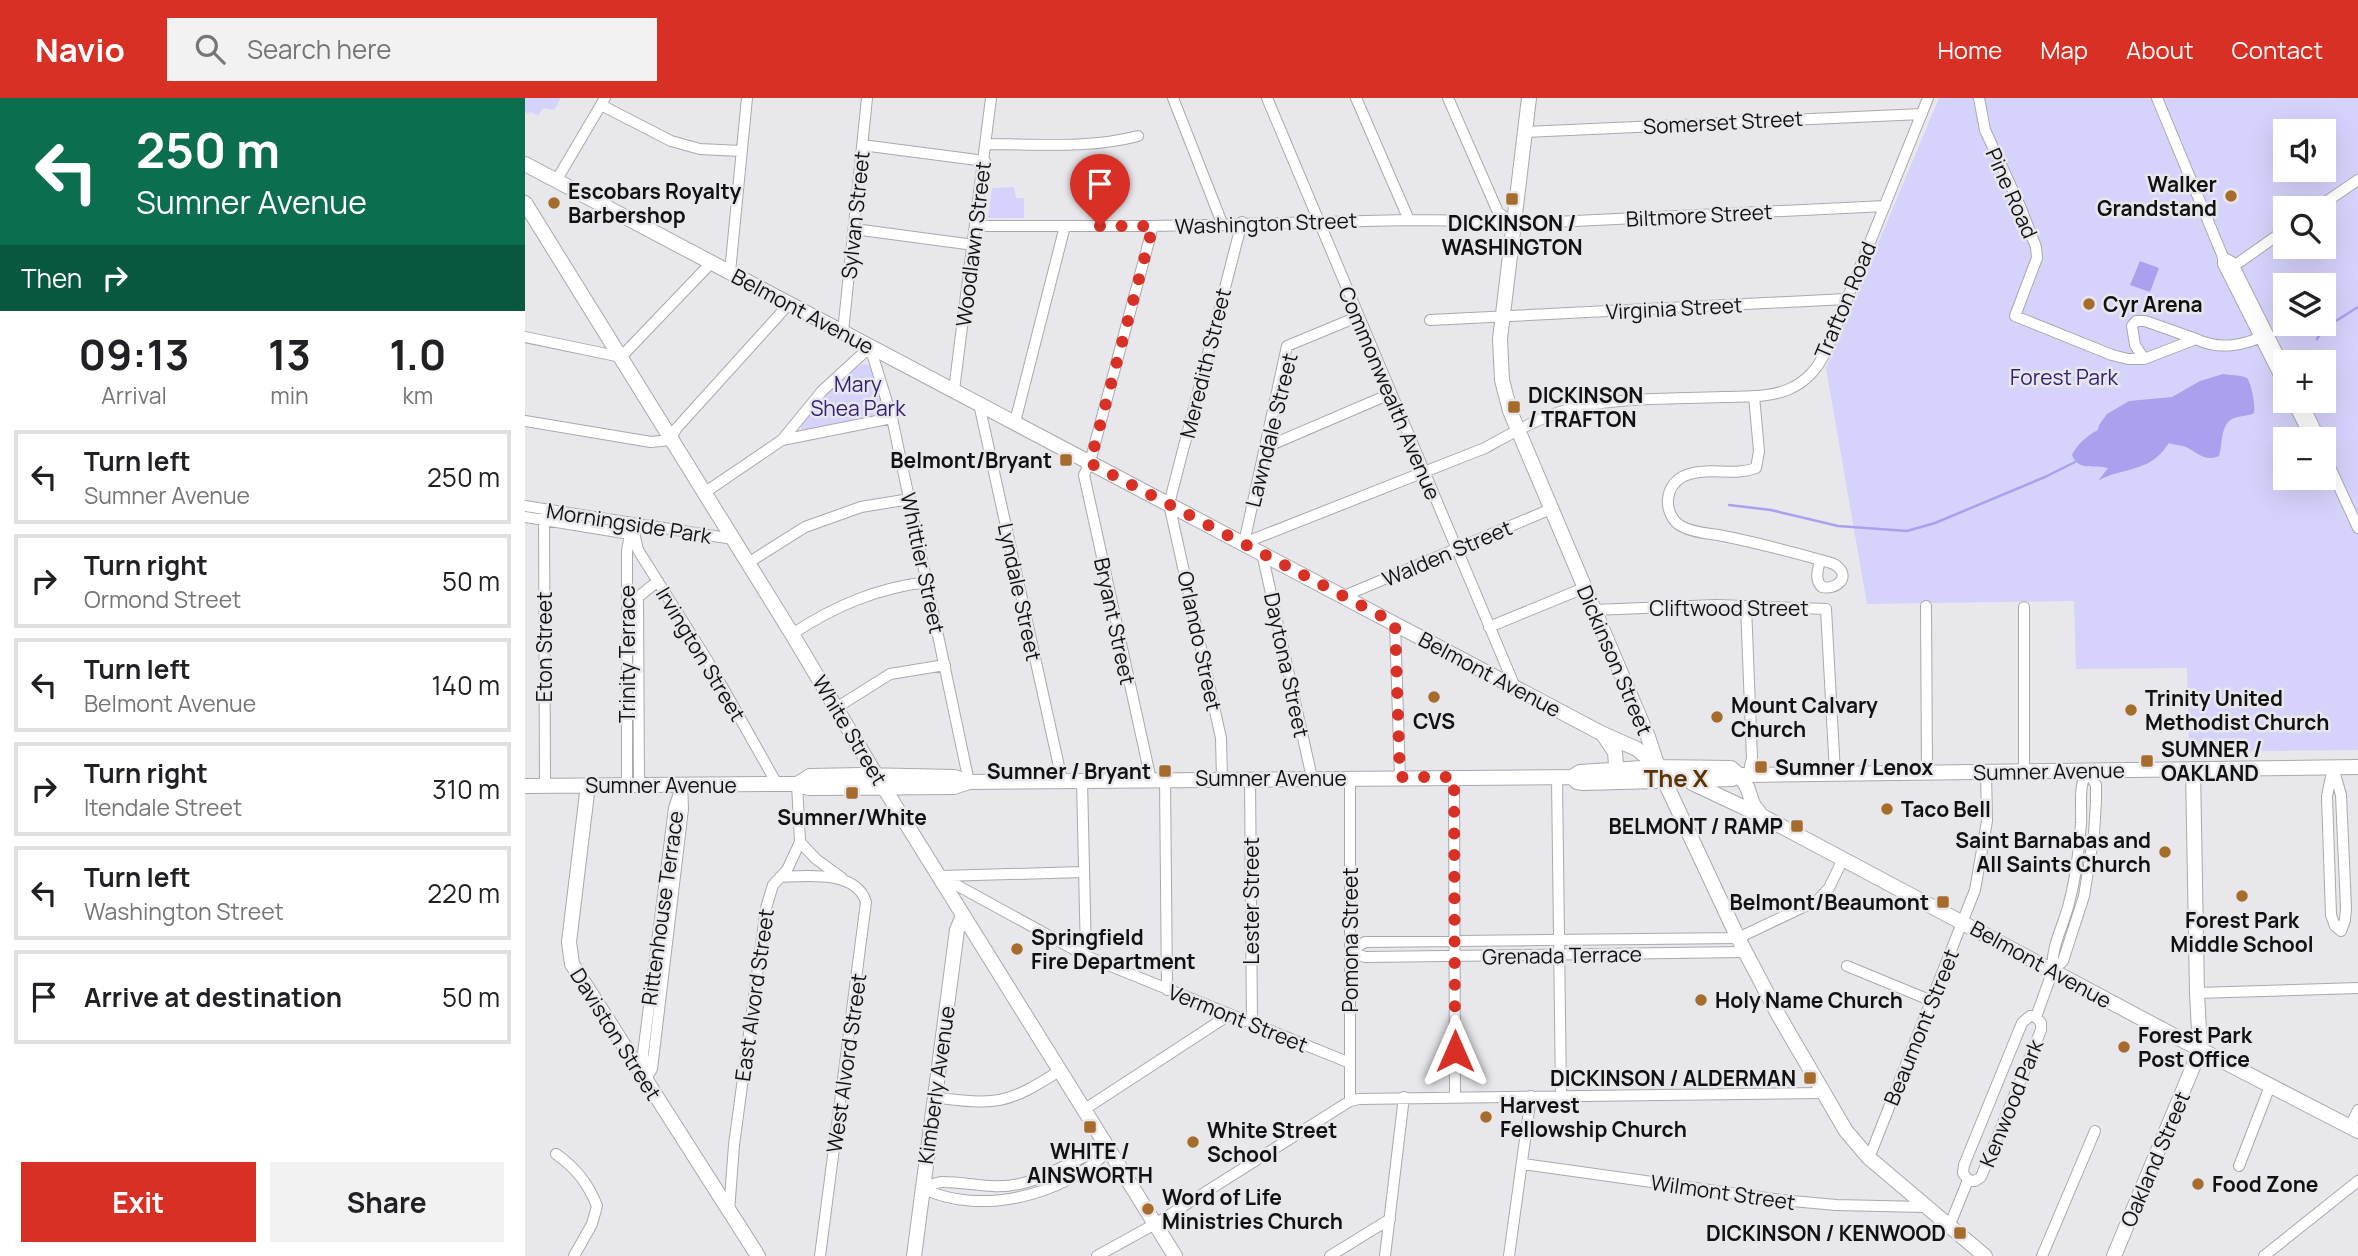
<!DOCTYPE html>
<meta charset="utf-8">
<style>
:root{--surface:#fff;--page:#f2f2f2;--text:#202124;--muted:#757577;--line:#e0e0e0;--accent:#d93025}
body{margin:0;font-family:Manrope,sans-serif;background:var(--page);color:var(--text);height:100vh;display:flex;flex-direction:column;font-size:26px;white-space:nowrap}
*{box-sizing:border-box;margin:0}
p{font-size:23px;color:var(--muted)}
.icon{flex:none;width:38px;height:38px;fill:none;stroke:currentColor;stroke-width:2;stroke-linecap:round;stroke-linejoin:round}
.map{position:relative;flex:1;overflow:hidden}
.sheet{display:flex;flex-direction:column;background:var(--surface);width:525px}
.sheet>*{flex:none}
.banner{background:#0b6e4f;color:#fff;overflow:hidden}
.controls{position:absolute;left:1748px;top:21px;display:grid;gap:14px}
.controls a{display:grid;place-items:center;width:63px;height:63px;border-radius:0px;background:var(--surface);box-shadow:0 7px 28px #0002;font-size:35px}
.pin{position:absolute;display:grid;place-items:center;width:60px;height:60px;color:#fff;margin:-72px -30px;border-radius:50% 50% 50% 0;rotate:-45deg;box-shadow:0 0 7px #0007}
.pin .icon{rotate:45deg}
.me{position:absolute;width:77px;margin:-38px;rotate:0deg;stroke-linejoin:round;filter:drop-shadow(0 0 5px #0008)}
.turn{display:flex;align-items:center;gap:24px;height:147px;padding:0 21px;font-size:32px}
.turn .icon{width:91px;height:91px;stroke-width:2.5}
.turn b{display:block;font-size:49px;line-height:60px}
.then{display:flex;align-items:center;height:66px;padding:0 21px;background:#0003;gap:14px;font-size:26px}
.eta{display:flex;justify-content:space-evenly;align-items:center;height:119px;text-align:center}
.eta b{font-size:42px;font-weight:700;line-height:49px}
.button{display:flex;gap:14px;margin-top:auto;padding:14px 21px}
.button a{flex:1;height:80px;border-radius:0px;background:var(--accent);color:#fff;font-size:28px;font-weight:700;line-height:80px;text-align:center}
.button a+a{background:var(--page);color:var(--text)}
ul{padding:0;list-style:none}
li{display:flex;align-items:center;gap:21px;height:94px;margin:0 14px 10px;padding:0 7px;border:4px solid var(--line);border-radius:0px}
li div{flex:1}
li b{display:block;font-size:26px}
li em{font-style:normal}
header{display:flex;align-items:center;gap:42px;box-sizing:border-box;height:98px;padding:0 35px;background:var(--accent);color:#fff}
header strong{font-size:33px}
nav{display:flex;gap:38px;margin-inline-start:auto;font-size:24px}
.search{width:490px;height:63px;background:var(--page);display:flex;align-items:center;gap:18px;box-sizing:border-box;padding:0 24px;border-radius:0px;color:var(--muted);font-size:26px}
main{display:flex;flex:1;min-height:0}
.map>svg:first-child{display:block}
.green{fill:#d5d3fc;fill-rule:evenodd}
.water{fill:#a9a1ed}
.lines{fill:none;stroke-linecap:round;stroke-linejoin:round}
.stream{stroke:#a9a1ed;stroke-width:2.5}
.minor-casing{stroke:#a9a9ad;stroke-width:12}
.major-casing{stroke:#a9a9ad;stroke-width:16}
.minor{stroke:#fff;stroke-width:10}
.major{stroke:#fff;stroke-width:14}
.route{stroke:#d93025;stroke-width:12;stroke-dasharray:0 21.6}
.poi-dot{fill:#a66c2c;stroke:#e7e7ec;stroke-width:2.5}
.labels{text-anchor:middle;dominant-baseline:central;stroke-width:5;stroke-linejoin:round;paint-order:stroke}
.street-label{font-size:21px;fill:#111112;stroke:#e7e7ec}
.poi-label{font-size:21px;font-weight:bold;fill:#111112;stroke:#e7e7ec;text-anchor:start}
.park-label{font-size:21px;fill:#341e73;stroke:#e7e7ec}
.quarter-label{font-size:24px;font-weight:bold;fill:#5c3503;stroke:#e7e7ec}
</style>
<header>
<strong>Navio</strong>
<div class="search"><svg class="icon" aria-label="search" viewBox="0 0 24 24"><circle cx="10" cy="10" r="6"/><path d="M15 15l6 6"/></svg>Search here</div>
<nav><a>Home</a><a>Map</a><a>About</a><a>Contact</a></nav>
</header>
<main>
<section class="sheet">
<div class="banner">
<div class="turn"><svg class="icon" aria-label="left" viewBox="0 0 24 24"><path d="M17 20v-9H6M10 6l-5 5 5 5"/></svg><div><b>250 m</b>Sumner Avenue</div></div>
<div class="then">Then<svg class="icon" aria-label="right" viewBox="0 0 24 24"><path d="M7 20v-9h11M14 6l5 5-5 5"/></svg></div>
</div>
<div class="eta">
<div><b>09:13</b><p>Arrival</p></div>
<div><b>13</b><p>min</p></div>
<div><b>1.0</b><p>km</p></div>
</div>
<ul>
<li><svg class="icon" aria-label="left" viewBox="0 0 24 24"><path d="M17 20v-9H6M10 6l-5 5 5 5"/></svg><div><b>Turn left</b><p>Sumner Avenue</p></div><em>250 m</em></li>
<li><svg class="icon" aria-label="right" viewBox="0 0 24 24"><path d="M7 20v-9h11M14 6l5 5-5 5"/></svg><div><b>Turn right</b><p>Ormond Street</p></div><em>50 m</em></li>
<li><svg class="icon" aria-label="left" viewBox="0 0 24 24"><path d="M17 20v-9H6M10 6l-5 5 5 5"/></svg><div><b>Turn left</b><p>Belmont Avenue</p></div><em>140 m</em></li>
<li><svg class="icon" aria-label="right" viewBox="0 0 24 24"><path d="M7 20v-9h11M14 6l5 5-5 5"/></svg><div><b>Turn right</b><p>Itendale Street</p></div><em>310 m</em></li>
<li><svg class="icon" aria-label="left" viewBox="0 0 24 24"><path d="M17 20v-9H6M10 6l-5 5 5 5"/></svg><div><b>Turn left</b><p>Washington Street</p></div><em>220 m</em></li>
<li><svg class="icon" aria-label="arrive" viewBox="0 0 24 24"><path d="M6 21V4h12l-3 4 3 4H6"/></svg><div><b>Arrive at destination</b></div><em>50 m</em></li>
</ul>
<div class="button"><a>Exit</a><a>Share</a></div>
</section>
<div class="map">
<svg width="1833" height="1158" viewBox="0 0 1833 1158">
<rect width="100%" height="100%" fill="#e7e7ec"/>
<path class="green" d="M0 0H36L29 12 18 10 13 18 5 14 3 16 0 13Z
M1414 0H1833V652L1664 654 1662 570 1551 571 1549 503 1342 506 1301 270ZM1760 33H1799V72H1760ZM1760 110H1799V149H1760ZM1760 187H1799V226H1760ZM1760 264H1799V303H1760ZM1760 341H1799V380H1760Z
M489 89 491 100H499V120H463L467 90Z
M340 266 349 270 359 315 278 333 275 328 277 325C290 310 321 268 340 266Z"/>
<path class="water" d="M1615 163 1634 170 1625 194 1605 187Z
M1698 276C1704 277 1717 277 1722 280 1726 284 1731 309 1729 315 1722 319 1714 317 1707 321 1695 328 1698 346 1694 358 1680 364 1673 355 1661 349 1656 347 1649 347 1644 345 1640 350 1637 355 1632 359 1617 373 1590 372 1573 383L1583 370C1569 366 1554 374 1547 357 1552 346 1563 337 1573 332L1574 327 1582 316 1604 303 1647 299 1675 283Z"/>
<g class="lines">
<path class="stream" d="M1792 241 1798 231 1833 209
M1204 407 1246 412 1313 428 1382 433 1410 425 1520 379 1550 364"/>
<g class="minor-casing">
<path id="minor" d="M648 0 697 125
M742 0 990 589
M831 0 884 122
M923 0 973 114 987 125
M1454 0 1460 32 1495 108 1511 149 1512 160 1490 218 1587 257 1603 261H1619
M1632 0 1698 159V166L1760 289
M76 7 146 43 175 51 216 53
M1000 34 1397 16
M461 46C511 46 564 51 613 38
M337 47 460 63
M31 83 80 0
M1792 110 1833 82
M451 128H628L884 122 971 123 989 126 1360 108
M329 131 449 147
M1698 159 1707 164 1760 270
M1709 168 1760 132
M205 174 222 0
M905 222 1321 201
M318 234 342 0
M0 239 96 259 186 165
M1671 241 1620 223H1611L1607 228 1610 247 1619 261 1671 241C1696 253 1720 247 1743 236
M429 292 466 0
M1229 298 1234 353 1231 370C1208 379 1180 367 1157 379 1149 384 1144 391 1143 401 1142 411 1147 423 1156 428 1170 436 1188 435 1203 439 1233 445 1263 453 1292 461 1298 463 1307 464 1312 468 1326 480 1311 492 1297 489 1289 482 1293 472 1295 462
M1767 303 1786 341
M1777 303 1795 341
M454 306 537 682
M0 323 126 344 146 342 151 331 264 206
M490 324 540 128
M257 342 367 320
M739 350 865 296
M1799 356 1833 430
M179 395 257 342 297 293 345 249 367 320 444 684
M0 408 208 441
M19 411 20 688
M0 419 105 436
M107 425 113 452 184 565 252 686
M719 445 960 350C989 334 1020 316 1053 309 1100 299 1150 301 1198 299 1219 298 1242 300 1262 292 1282 284 1293 270 1302 251L1403 0
M719 445 762 248 832 219
M737 455 787 680
M223 465 280 429 336 409 385 401
M819 498 1026 411
M113 499 114 688
M113 499 133 483
M1221 508 1227 660 1223 677
M1401 508 1402 674
M1499 509V673
M1069 512 1191 507 1301 511 1310 675
M870 525 875 679
M964 529 1059 490
M267 536C310 508 351 490 403 484
M311 610 365 576 420 567
M1808 669 1816 697 1821 810 1820 822 1816 833 1810 828 1806 817 1802 698Z
M929 679 930 1000
M1032 679 1036 998
M725 680 727 926
M825 680V1003
M640 681 642 892
M697 681 696 640 644 406 717 124
M557 682 561 858
M626 682 559 377 565 364 628 128
M102 688V453L106 431
M275 744 291 761 317 780
M415 778 561 858 825 965
M417 778 558 774
M255 779C282 778 331 772 341 804L295 1158
M825 853 840 844 1213 840 1293 802 1304 790 1318 761
M825 853 840 859 1220 854
M1322 868 1407 903
M1528 872C1525 850 1539 827 1544 805 1551 779 1554 752 1556 725 1557 704 1553 691 1562 672
M1672 895 1833 890
M1511 919 1528 872 1538 863 1559 798 1569 736 1571 703V687L1562 672
M120 978 118 956 149 710 155 692
M120 982 127 971 158 711 157 686
M409 999C473 1008 482 1006 536 972
M560 1011 704 917
M1825 1029 1833 1012
M31 1056C50 1069 64 1087 72 1108L67 1126 49 1158
M1344 1060 1450 792 1462 723 1461 674
M998 1066 1256 1102 1311 1107 1399 1109
M1714 1068 1745 988
M1443 1082 1450 1083 1456 1079 1516 932V925L1511 919
M1443 1082 1438 1075 1439 1067 1497 925 1505 918 1511 919
M397 1090C455 1119 540 1097 584 1052
M397 1090C403 1088 411 1084 418 1084 444 1084 468 1092 494 1086 526 1080 552 1056 584 1052
M204 1114 209 1047 241 810 248 787 262 772 275 744 272 686
M1424 1129 1443 1082
M572 1158 630 1126 825 1003 834 1001 1298 995
M805 1158 865 1121
M860 1158 879 999
M984 1158 1006 998
M1517 1158 1570 1033
M1739 1158 1833 1083"/>
</g>
<g class="major-casing">
<path id="major" d="M1004 0 975 241 977 282 985 313 1123 639 1133 669 1213 840 1254 918 1321 1033 1344 1060 1460 1158
M0 66 1076 635 1112 651 1132 668
M0 105 267 536 351 677 650 1158
M1079 638 1090 654 1092 680
M1047 679 1052 684 1058 685 1207 681 1214 677H1223L1833 669
M1218 683C1227 692 1223 705 1234 714
M1167 685 1237 718 1659 943 1833 1033
M272 686 285 678 337 677 429 679 444 684
M63 687 44 844 47 866 233 1158
M0 688 252 686H272L284 690 429 689 444 684 1047 679 1055 674 1133 669 1206 670 1214 677
M389 1158 432 832 438 818
M1589 1158 1675 952 1672 895 1668 671"/>
</g>
<use href="#minor" class="minor"/>
<use href="#major" class="major"/>
</g>
<g class="lines">
<path class="route" d="M575 128H628L565 365 870 525 875 679H929L930 953"/>
</g>
<g class="poi-dot">
<circle cx="1706" cy="98" r="7"/>
<rect x="980" y="94" width="14" height="14" rx="3.5"/>
<circle cx="29" cy="105" r="7"/>
<circle cx="1564" cy="206" r="7"/>
<rect x="982" y="302" width="14" height="14" rx="3.5"/>
<rect x="534" y="355" width="14" height="14" rx="3.5"/>
<circle cx="909" cy="599" r="7"/>
<circle cx="1606" cy="612" r="7"/>
<circle cx="1192" cy="619" r="7"/>
<rect x="1615" y="656" width="14" height="14" rx="3.5"/>
<rect x="1229" y="662" width="14" height="14" rx="3.5"/>
<rect x="633" y="666" width="14" height="14" rx="3.5"/>
<rect x="320" y="688" width="14" height="14" rx="3.5"/>
<circle cx="1362" cy="711" r="7"/>
<rect x="1265" y="721" width="14" height="14" rx="3.5"/>
<circle cx="1640" cy="754" r="7"/>
<circle cx="1717" cy="798" r="7"/>
<rect x="1411" y="797" width="14" height="14" rx="3.5"/>
<circle cx="492" cy="851" r="7"/>
<circle cx="1176" cy="902" r="7"/>
<circle cx="1599" cy="949" r="7"/>
<rect x="1278" y="973" width="14" height="14" rx="3.5"/>
<circle cx="961" cy="1019" r="7"/>
<rect x="558" y="1022" width="14" height="14" rx="3.5"/>
<circle cx="668" cy="1044" r="7"/>
<circle cx="1673" cy="1086" r="7"/>
<circle cx="623" cy="1111" r="7"/>
<rect x="1428" y="1128" width="14" height="14" rx="3.5"/>
</g>
<g class="labels">
<g class="street-label">
<text transform="translate(1198 24) rotate(-3)">Somerset Street</text>
<text transform="translate(1487 95) rotate(66)">Pine Road</text>
<text transform="translate(330 117) rotate(-84)">Sylvan Street</text>
<text transform="translate(1174 117) rotate(-3)">Biltmore Street</text>
<text transform="translate(741 125) rotate(-2)">Washington Street</text>
<text transform="translate(448 146) rotate(-83)">Woodlawn Street</text>
<text transform="translate(1320 202) rotate(-67)">Trafton Road</text>
<text transform="translate(1149 210) rotate(-3)">Virginia Street</text>
<text transform="translate(278 213) rotate(28)">Belmont Avenue</text>
<text transform="translate(680 265) rotate(-76)">Meredith Street</text>
<text transform="translate(865 295) rotate(67)">Commonwealth Avenue</text>
<text transform="translate(746 332) rotate(-76)">Lawndale Street</text>
<text transform="translate(104 425) rotate(9)">Morningside Park</text>
<text transform="translate(922 455) rotate(-23)">Walden Street</text>
<text transform="translate(398 465) rotate(78)">Whittier Street</text>
<text transform="translate(495 494) rotate(78)">Lyndale Street</text>
<text x="1204" y="510">Cliftwood Street</text>
<text transform="translate(590 523) rotate(78)">Bryant Street</text>
<text transform="translate(675 543) rotate(78)">Orlando Street</text>
<text transform="translate(19 549) rotate(-90)">Eton Street</text>
<text transform="translate(102 556) rotate(-90)">Trinity Terrace</text>
<text transform="translate(176 556) rotate(59)">Irvington Street</text>
<text transform="translate(1090 562) rotate(67)">Dickinson Street</text>
<text transform="translate(762 567) rotate(78)">Daytona Street</text>
<text transform="translate(965 576) rotate(28)">Belmont Avenue</text>
<text transform="translate(325 632) rotate(59)">White Street</text>
<text transform="translate(1524 673) rotate(-1)">Sumner Avenue</text>
<text x="746" y="680">Sumner Avenue</text>
<text x="136" y="687">Sumner Avenue</text>
<text transform="translate(726 803) rotate(-90)">Lester Street</text>
<text transform="translate(137 810) rotate(-82)">Rittenhouse Terrace</text>
<text transform="translate(825 842) rotate(-90)">Pomona Street</text>
<text transform="translate(1037 857) rotate(-1)">Grenada Terrace</text>
<text transform="translate(1516 866) rotate(29)">Belmont Avenue</text>
<text transform="translate(229 897) rotate(-82)">East Alvord Street</text>
<text transform="translate(713 920) rotate(22)">Vermont Street</text>
<text transform="translate(1396 929) rotate(-68)">Beaumont Street</text>
<text transform="translate(91 936) rotate(58)">Daviston Street</text>
<text transform="translate(321 965) rotate(-82)">West Alvord Street</text>
<text transform="translate(411 987) rotate(-82)">Kimberly Avenue</text>
<text transform="translate(1486 1005) rotate(-68)">Kenwood Park</text>
<text transform="translate(1630 1061) rotate(-67)">Oakland Street</text>
<text transform="translate(1198 1094) rotate(8)">Wilmont Street</text>
</g>
<g class="poi-label">
<text x="1692" y="86" text-anchor="end">Walker<tspan x="1692" dy="24">Grandstand</tspan></text>
<text x="43" y="93">Escobars Royalty<tspan x="43" dy="24">Barbershop</tspan></text>
<text x="987" y="125" text-anchor="middle">DICKINSON /<tspan x="987" dy="24">WASHINGTON</tspan></text>
<text x="1578" y="206">Cyr Arena</text>
<text x="1003" y="297">DICKINSON<tspan x="1003" dy="24">/ TRAFTON</tspan></text>
<text x="527" y="362" text-anchor="end">Belmont/Bryant</text>
<text x="1620" y="600">Trinity United<tspan x="1620" dy="24">Methodist Church</tspan></text>
<text x="1206" y="607">Mount Calvary<tspan x="1206" dy="24">Church</tspan></text>
<text x="909" y="623" text-anchor="middle">CVS</text>
<text x="1636" y="651">SUMNER /<tspan x="1636" dy="24">OAKLAND</tspan></text>
<text x="1250" y="669">Sumner / Lenox</text>
<text x="626" y="673" text-anchor="end">Sumner / Bryant</text>
<text x="1376" y="711">Taco Bell</text>
<text x="327" y="719" text-anchor="middle">Sumner/White</text>
<text x="1258" y="728" text-anchor="end">BELMONT / RAMP</text>
<text x="1626" y="742" text-anchor="end">Saint Barnabas and<tspan x="1626" dy="24">All Saints Church</tspan></text>
<text x="1404" y="804" text-anchor="end">Belmont/Beaumont</text>
<text x="1717" y="822" text-anchor="middle">Forest Park<tspan x="1717" dy="24">Middle School</tspan></text>
<text x="506" y="839">Springfield<tspan x="506" dy="24">Fire Department</tspan></text>
<text x="1190" y="902">Holy Name Church</text>
<text x="1613" y="937">Forest Park<tspan x="1613" dy="24">Post Office</tspan></text>
<text x="1271" y="980" text-anchor="end">DICKINSON / ALDERMAN</text>
<text x="975" y="1007">Harvest<tspan x="975" dy="24">Fellowship Church</tspan></text>
<text x="682" y="1032">White Street<tspan x="682" dy="24">School</tspan></text>
<text x="565" y="1053" text-anchor="middle">WHITE /<tspan x="565" dy="24">AINSWORTH</tspan></text>
<text x="1687" y="1086">Food Zone</text>
<text x="637" y="1099">Word of Life<tspan x="637" dy="24">Ministries Church</tspan></text>
<text x="1421" y="1135" text-anchor="end">DICKINSON / KENWOOD</text>
</g>
<g class="park-label">
<text x="1539" y="279">Forest Park</text>
<text x="333" y="286">Mary<tspan x="333" dy="24">Shea Park</tspan></text>
</g>
<g class="quarter-label">
<text x="1151" y="679">The X</text>
</g>
</g>
</svg>
<div class="controls">
<a><svg class="icon" aria-label="sound" viewBox="0 0 24 24"><path d="M4 9h4l5-4v14l-5-4H4zM17 9q2 3 0 6"/></svg></a>
<a><svg class="icon" aria-label="search" viewBox="0 0 24 24"><circle cx="10" cy="10" r="6"/><path d="M15 15l6 6"/></svg></a>
<a><svg class="icon" aria-label="layers" viewBox="0 0 24 24"><path d="M12 4l9 5-9 5-9-5zM3 14l9 5 9-5"/></svg></a>
<a>+</a>
<a>−</a>
</div>
<div class="pin" style="left:575px;top:128px;background:#d93025"><svg class="icon" aria-label="arrive" viewBox="0 0 24 24"><path d="M6 21V4h12l-3 4 3 4H6"/></svg></div>
<svg class="me" style="left:930px;top:953px" viewBox="-20 -20 40 40"><path d="M0-17L14 15 0 8-14 15z" fill="#d93025" stroke="#fff" stroke-width="4"/></svg>
</div>
</main>
